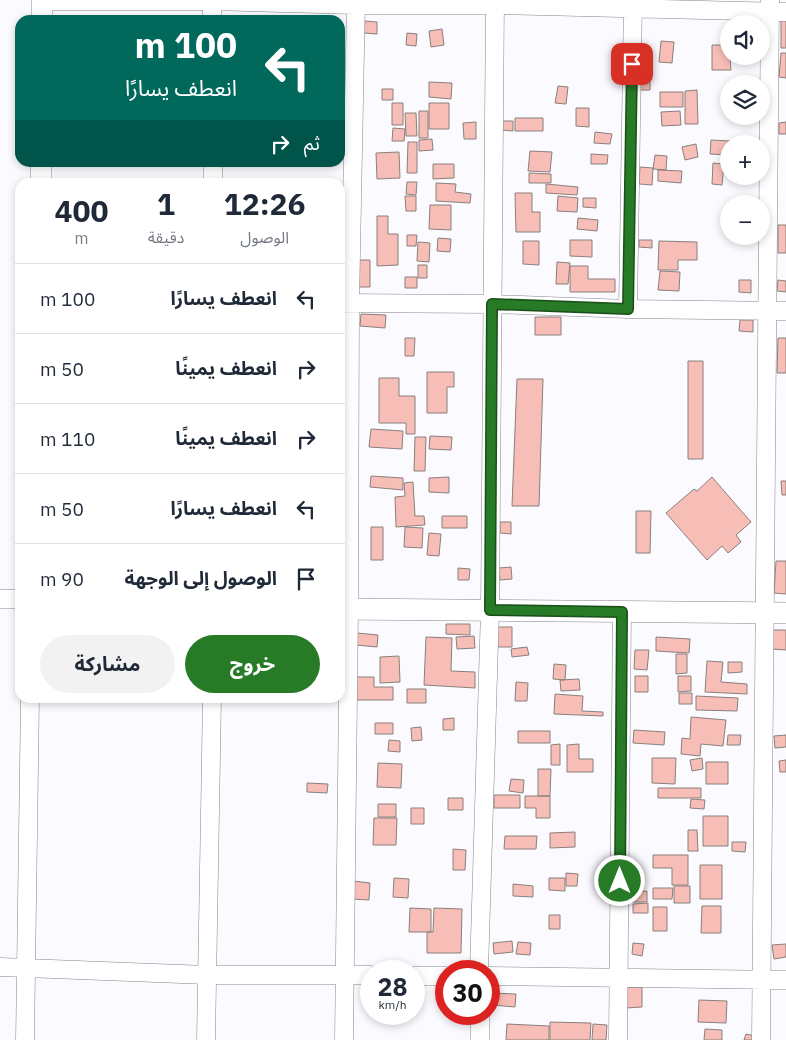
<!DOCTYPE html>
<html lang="ar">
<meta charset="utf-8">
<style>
:root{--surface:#fff;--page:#f2f2f3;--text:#1f2937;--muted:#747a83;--line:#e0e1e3;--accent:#277a26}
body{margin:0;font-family:"IBM Plex Sans","Noto Sans Arabic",sans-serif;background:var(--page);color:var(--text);direction:rtl;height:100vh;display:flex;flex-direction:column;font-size:19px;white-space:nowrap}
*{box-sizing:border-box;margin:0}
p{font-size:16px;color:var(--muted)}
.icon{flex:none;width:28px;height:28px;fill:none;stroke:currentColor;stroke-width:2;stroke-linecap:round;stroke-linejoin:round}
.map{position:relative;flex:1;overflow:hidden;direction:ltr}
.side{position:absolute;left:15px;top:178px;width:330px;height:525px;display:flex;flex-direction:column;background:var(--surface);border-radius:15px;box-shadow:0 2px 8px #0003;direction:rtl}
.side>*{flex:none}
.top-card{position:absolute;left:15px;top:15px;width:330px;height:152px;border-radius:15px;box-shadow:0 2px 8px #0003;direction:rtl;background:#00695c;color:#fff;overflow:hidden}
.fabs{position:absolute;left:720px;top:15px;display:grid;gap:10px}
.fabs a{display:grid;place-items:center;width:50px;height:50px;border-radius:50%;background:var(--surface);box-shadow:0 2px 8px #0003;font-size:25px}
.speed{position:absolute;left:360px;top:960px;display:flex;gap:10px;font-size:25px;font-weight:700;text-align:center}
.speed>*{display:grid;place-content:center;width:65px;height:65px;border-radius:50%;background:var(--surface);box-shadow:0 2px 8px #0003;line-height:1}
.speed small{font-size:12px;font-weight:400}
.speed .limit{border:8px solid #d22;background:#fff;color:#111}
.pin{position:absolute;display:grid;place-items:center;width:42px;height:42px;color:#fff;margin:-21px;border-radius:10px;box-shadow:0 2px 8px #0006}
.me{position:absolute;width:55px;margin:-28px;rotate:0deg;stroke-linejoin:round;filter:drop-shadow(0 0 4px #0008)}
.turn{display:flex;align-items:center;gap:18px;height:105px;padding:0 25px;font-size:22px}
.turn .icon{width:65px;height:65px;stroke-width:2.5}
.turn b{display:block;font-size:35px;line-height:42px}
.then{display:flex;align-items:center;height:48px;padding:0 25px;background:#0003;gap:10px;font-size:19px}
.eta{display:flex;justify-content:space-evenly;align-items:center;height:85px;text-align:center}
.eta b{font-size:30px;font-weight:700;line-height:35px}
.cta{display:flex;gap:10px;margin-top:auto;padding:10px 25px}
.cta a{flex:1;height:58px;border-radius:30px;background:var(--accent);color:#fff;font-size:20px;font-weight:700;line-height:58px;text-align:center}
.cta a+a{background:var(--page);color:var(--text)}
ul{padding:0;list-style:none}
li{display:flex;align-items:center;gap:15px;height:70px;padding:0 25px;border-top:1px solid var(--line)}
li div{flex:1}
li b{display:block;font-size:19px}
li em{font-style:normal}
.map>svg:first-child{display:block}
.building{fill:#f6beb6;stroke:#8a7f7d}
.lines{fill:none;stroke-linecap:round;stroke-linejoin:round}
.minor-casing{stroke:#85848e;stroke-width:19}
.tertiary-casing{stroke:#85848e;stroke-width:22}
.minor{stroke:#fff;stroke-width:18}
.tertiary{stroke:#fff;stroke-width:21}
.route-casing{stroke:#194f19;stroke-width:12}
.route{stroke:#277a26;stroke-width:9}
</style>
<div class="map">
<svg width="786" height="1040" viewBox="0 0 786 1040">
<rect width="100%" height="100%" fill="#fbfbff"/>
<path class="building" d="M781 20H786V48H781Z
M365 21 377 22V34L364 33Z
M442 29 444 45 431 47 429 31Z
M407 33 417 34 416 46 406 45Z
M661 41 674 42 672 63 659 62Z
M712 45H729L731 70H712Z
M781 53H786V78L779 77Z
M639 70 650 71V90H639Z
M429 82 452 83 451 99 429 97Z
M558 86 568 87 566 104 555 103Z
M382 89H393V100H382Z
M697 90 698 124H685V91Z
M660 92H683V107H660Z
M392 103H403V125H392Z
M429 103H449V129H429Z
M576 108H589V127L576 126Z
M419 111H428V138H419Z
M680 111 681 125 662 126 661 112Z
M405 113H416L417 136H406Z
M515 118H543V131H515Z
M502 121H513V131L501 130Z
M476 122V139H464L463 123Z
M786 122V134H779V123Z
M393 128 405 129 404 141H392Z
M595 132 612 134 610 144 594 143Z
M432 139 433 150 419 151V140Z
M711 140 730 141V144H729V155L710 154Z
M408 142H417V173H407Z
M696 144 698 157 685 160 682 147Z
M530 151 552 152 550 172 528 171Z
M399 152 400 178 377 179 376 153Z
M591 154 608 155 607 164H591Z
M655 155 667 156 666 170 653 169Z
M713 163 724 164 722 185 712 184Z
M433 164H454V178L433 179Z
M640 167 653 168 652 185 639 184Z
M658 170 682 171 681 183 658 181Z
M529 173 551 174V183H529Z
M407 182H417L416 195 406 194Z
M436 183 456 184 455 192 471 194 470 203 436 201Z
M546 184 578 187 577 195 546 193Z
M515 193H532V212H540V232H516Z
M405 196H416V211H406Z
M558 196 578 198 577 212 557 211Z
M583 198H596V208L583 207Z
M430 205H451V230L429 229Z
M377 216H388V234H398V265L377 266Z
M578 218 598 220 597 231 577 229Z
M778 225H786V253H778Z
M407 235H417L416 246H407Z
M438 238 451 239 450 252 437 251Z
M570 240H592V257L570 256Z
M639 240H652V248L639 247Z
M523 241H539V265L523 264Z
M659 241 697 242V260H678V270H658Z
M418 242 430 243 429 262 417 261Z
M359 260H370V287H359Z
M557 262 570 263 568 284H556Z
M418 265H427V278H418Z
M570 266H588V279H615V292H570Z
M660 271 680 272 679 291 658 290Z
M405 277H417V288H405Z
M739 280H751V293L739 292Z
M778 280 786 281V292L777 291Z
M361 314 386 315 385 328 360 326Z
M535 317H561V335H535Z
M740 320H753V332L739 331Z
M405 338H415L414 356H405Z
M778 338H786V373H777Z
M688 361H703V459H688Z
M427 372H454V387H447V413H427Z
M379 378H399V396H415V434H406V423H379Z
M517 379H543L539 506H512Z
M371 429 403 431 402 449 369 447Z
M430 436 452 437 451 450 429 449Z
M415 437H426L425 471H414Z
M371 476 403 478V490L370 487Z
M449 477V493L429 492V478Z
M712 477 751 522 736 535 741 542 728 553 722 546 707 560 666 513 694 489 697 491Z
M781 481H786V495H782Z
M413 482 415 516H424L425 525 396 527 395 497 405 496 404 483Z
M636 511H651L650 553H636Z
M442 516H467V528H442Z
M500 522H511V534L500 533Z
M371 527H383V560H371Z
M405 527 423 528 422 548 404 547Z
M429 533 441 534 439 556 427 555Z
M776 561H786V594L774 593Z
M511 567 512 579 500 580 499 568Z
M458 568 470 569 469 580H458Z
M446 624H470V635L446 634Z
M496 627H512V647H496Z
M771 630H786V650L771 649Z
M357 633 378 635 377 647 356 645Z
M474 636 475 648 457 649 456 637Z
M426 637 452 638 451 671 475 672V688L424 685Z
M656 637 690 639 689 653 656 651Z
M527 647 529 655 512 657 511 649Z
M635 650H649L647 670 634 669Z
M676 654H687V673L676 674Z
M399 656 400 682 380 683V657Z
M707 661 723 662 721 682 747 684V694L705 692Z
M728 662H742V672L728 673Z
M554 664 566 665 565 680 553 679Z
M635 676H648V692H635Z
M678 676H691V691L678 692Z
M356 677H374V687H393V700H356Z
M579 679 580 690 561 691 560 680Z
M516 682 528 683 527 701H515Z
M407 689H426V703H407Z
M679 693H692V704H679Z
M555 694 583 696 582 711 603 712V716L554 714Z
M696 696 738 698 737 711 696 710Z
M691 717 726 720 723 746 701 744 700 756 681 754 682 738 690 739Z
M454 718V730H443V719Z
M375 723H393V734H375Z
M421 727 422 740 412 741 411 728Z
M634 730 665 732 664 745 633 743Z
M518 731H550V743H518Z
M728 735H741L740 745H727Z
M786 735V747L775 748 774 736Z
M389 740 400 741V752L388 751Z
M560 744V765H551V745Z
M579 744V759H593V772H567V745Z
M652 758H676L675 784 652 783Z
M702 758 703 769 692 771 690 760Z
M786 760V772H780L779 761Z
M706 762H728V784H706Z
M378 763 402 764 401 788 377 787Z
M538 769H551L550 796H538Z
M511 779 524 780 523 793 509 791Z
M307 783 328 784 327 793 307 792Z
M658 788H701V798H658Z
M494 795H520V808H494Z
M525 796H550V818H536V808H525Z
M448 798H463V810H448Z
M691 799 705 800 704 809 690 808Z
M378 804H396V817H378Z
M411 808H424V824H411Z
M703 816H728V846H703Z
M374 818H397L396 845H373Z
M688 830H697L698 851H688Z
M575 832V847L550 848V833Z
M505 836H537L536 849H504Z
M732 842H746L745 852 732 851Z
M453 849 466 850 465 870H453Z
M653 855H688V885H672V868H653Z
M700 865H722V899H700Z
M566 873 578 874 577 886H566Z
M394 878 409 879 408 898 393 897Z
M549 878H565V891L549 890Z
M353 881 370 883 369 900 352 899Z
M513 884 533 886V897L513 896Z
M674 886H690V903H674Z
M653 888H673L672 899H653Z
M647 891V902H632V892Z
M648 903V913H633V904Z
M702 906H721V933H701Z
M653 907H667V931H653Z
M410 908 431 909V932H409Z
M434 908 462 909 461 953H427V932H433Z
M549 915H560V929H549Z
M512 941 513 952 494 954 493 943Z
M518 942 531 943 530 955 516 954Z
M633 943 644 944 642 956 632 954Z
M786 944V957L774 959 772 945Z
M626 987H642V1007L626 1008Z
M492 993 516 994 515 1007 492 1005Z
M699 1000 727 1001 726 1023 698 1022Z
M550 1022 591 1023 590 1040H550Z
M507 1024 549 1026V1040H506Z
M593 1024 607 1025 606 1040H592Z
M705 1029 722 1030V1040H704Z
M746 1034 755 1036 754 1040H744Z"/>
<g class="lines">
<g class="minor-casing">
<path id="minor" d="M212 0V20
M42 1H212L356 5H495L786 12
M213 162V182
M340 303 492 304 628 309 786 311
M628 309 633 0
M0 599H20
M0 967 207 975H371
M479 971 490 610 495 0
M414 976H446
M489 976 786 980
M480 1014V1040
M25 1040 30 698
M206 1040 212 698
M344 1040 349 609 350 303 356 0
M618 1040 622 612
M761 1040 770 0"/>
</g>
<g class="tertiary-casing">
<path id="tertiary" d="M42 20V0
M41 182V162
M340 609 786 613"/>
</g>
<use href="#minor" class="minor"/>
<use href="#tertiary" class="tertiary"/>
</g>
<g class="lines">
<g class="route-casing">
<path id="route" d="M620 881 622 612 490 610 492 304 628 309 632 64"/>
</g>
<use href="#route" class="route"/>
</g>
</svg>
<div class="fabs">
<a><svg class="icon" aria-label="sound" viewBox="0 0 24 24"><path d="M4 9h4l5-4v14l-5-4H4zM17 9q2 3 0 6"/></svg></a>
<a><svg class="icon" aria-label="layers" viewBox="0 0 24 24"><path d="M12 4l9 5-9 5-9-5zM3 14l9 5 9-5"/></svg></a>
<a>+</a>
<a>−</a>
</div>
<div class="speed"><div>28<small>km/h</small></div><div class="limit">30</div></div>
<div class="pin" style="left:632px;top:64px;background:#d93025"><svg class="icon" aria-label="arrive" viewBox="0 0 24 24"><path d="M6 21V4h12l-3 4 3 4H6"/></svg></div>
<svg class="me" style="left:620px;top:881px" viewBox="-20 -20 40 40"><circle r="17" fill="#277a26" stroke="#fff" stroke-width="3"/><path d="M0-11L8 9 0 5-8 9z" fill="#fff"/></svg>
<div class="top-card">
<div class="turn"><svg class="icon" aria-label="left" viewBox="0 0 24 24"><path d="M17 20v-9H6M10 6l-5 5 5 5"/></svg><div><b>100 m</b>انعطف يسارًا</div></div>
<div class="then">ثم<svg class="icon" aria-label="right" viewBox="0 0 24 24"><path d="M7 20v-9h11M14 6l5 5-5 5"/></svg></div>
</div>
<section class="side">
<div class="eta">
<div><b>12:26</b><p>الوصول</p></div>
<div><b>1</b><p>دقيقة</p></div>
<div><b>400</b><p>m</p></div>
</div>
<ul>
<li><svg class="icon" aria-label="left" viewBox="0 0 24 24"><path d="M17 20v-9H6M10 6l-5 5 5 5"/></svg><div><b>انعطف يسارًا</b></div><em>100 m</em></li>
<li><svg class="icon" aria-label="right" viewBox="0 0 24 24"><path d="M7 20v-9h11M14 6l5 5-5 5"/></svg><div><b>انعطف يمينًا</b></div><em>50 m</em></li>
<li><svg class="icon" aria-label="right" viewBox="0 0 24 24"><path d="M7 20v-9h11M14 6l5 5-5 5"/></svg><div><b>انعطف يمينًا</b></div><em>110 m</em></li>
<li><svg class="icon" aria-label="left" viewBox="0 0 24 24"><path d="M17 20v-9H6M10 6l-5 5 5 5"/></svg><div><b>انعطف يسارًا</b></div><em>50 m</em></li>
<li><svg class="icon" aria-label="arrive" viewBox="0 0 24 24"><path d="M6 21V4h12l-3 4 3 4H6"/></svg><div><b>الوصول إلى الوجهة</b></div><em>90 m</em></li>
</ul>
<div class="cta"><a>خروج</a><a>مشاركة</a></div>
</section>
</div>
